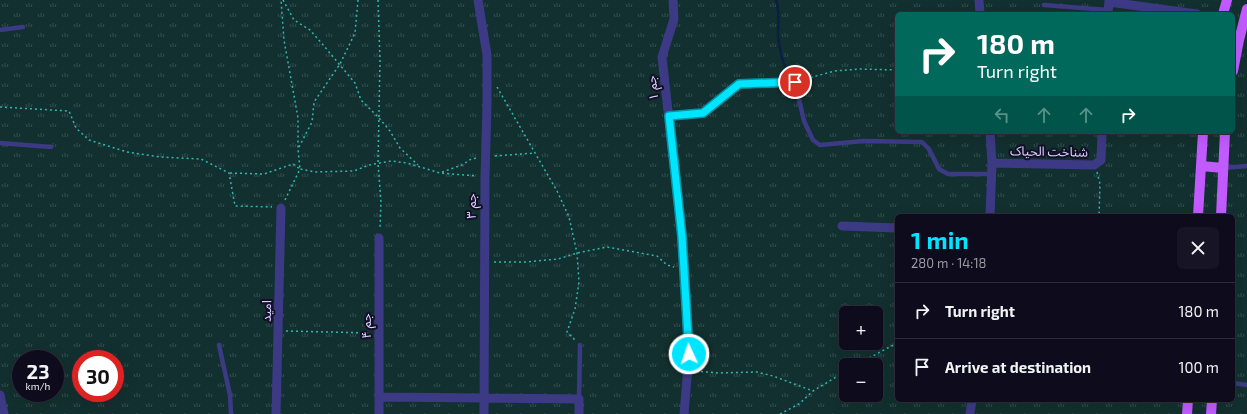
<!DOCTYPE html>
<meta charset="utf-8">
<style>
:root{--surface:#0e0b1c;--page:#171425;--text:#f1f3f6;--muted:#9b9ba3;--line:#2e2b3b;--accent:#00e5ff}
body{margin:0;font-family:"Exo 2","Noto Sans Arabic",sans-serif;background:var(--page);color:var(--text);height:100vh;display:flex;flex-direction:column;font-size:15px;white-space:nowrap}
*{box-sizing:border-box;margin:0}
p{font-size:13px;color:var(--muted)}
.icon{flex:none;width:22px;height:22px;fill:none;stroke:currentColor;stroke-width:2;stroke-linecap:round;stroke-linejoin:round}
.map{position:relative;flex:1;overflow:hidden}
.drawer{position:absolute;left:895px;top:214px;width:340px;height:188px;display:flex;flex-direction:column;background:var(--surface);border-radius:6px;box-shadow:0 4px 16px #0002,0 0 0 1px var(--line)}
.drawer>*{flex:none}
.hud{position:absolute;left:895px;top:12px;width:340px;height:122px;border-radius:6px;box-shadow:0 4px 16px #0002,0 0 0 1px var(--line);background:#00695c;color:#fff;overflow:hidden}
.buttons{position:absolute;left:839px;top:306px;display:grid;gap:8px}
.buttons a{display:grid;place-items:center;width:44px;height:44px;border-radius:6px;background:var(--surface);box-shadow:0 4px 16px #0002,0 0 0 1px var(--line);font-size:20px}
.speed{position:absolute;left:12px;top:350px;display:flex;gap:8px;font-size:20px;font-weight:700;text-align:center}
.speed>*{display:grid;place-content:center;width:52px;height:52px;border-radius:50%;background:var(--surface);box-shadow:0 4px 16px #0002,0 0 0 1px var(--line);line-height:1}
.speed small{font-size:10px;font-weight:400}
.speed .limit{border:6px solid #d22;background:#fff;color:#111}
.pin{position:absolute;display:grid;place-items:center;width:34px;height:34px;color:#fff;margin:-17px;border:2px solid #fff;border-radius:50%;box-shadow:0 1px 4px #0007}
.me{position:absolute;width:44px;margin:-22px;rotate:357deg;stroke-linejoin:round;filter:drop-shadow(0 0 3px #0008)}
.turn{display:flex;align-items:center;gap:14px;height:84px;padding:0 16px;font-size:18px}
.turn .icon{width:52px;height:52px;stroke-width:2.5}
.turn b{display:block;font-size:28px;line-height:34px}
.lanes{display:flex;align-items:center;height:38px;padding:0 16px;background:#0003;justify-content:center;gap:20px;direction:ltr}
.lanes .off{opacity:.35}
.round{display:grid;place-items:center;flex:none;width:42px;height:42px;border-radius:6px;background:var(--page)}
.summary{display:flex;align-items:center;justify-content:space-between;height:68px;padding:0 16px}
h1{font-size:24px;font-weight:700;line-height:30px;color:var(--accent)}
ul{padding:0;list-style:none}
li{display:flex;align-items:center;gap:12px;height:56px;padding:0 16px;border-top:1px solid var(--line)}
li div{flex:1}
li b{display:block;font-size:15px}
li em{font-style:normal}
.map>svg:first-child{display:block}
.grass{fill:url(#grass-tufts);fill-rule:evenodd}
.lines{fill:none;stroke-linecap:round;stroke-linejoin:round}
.stream{stroke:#0a1f44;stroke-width:2.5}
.path{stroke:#2fb8b0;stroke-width:1.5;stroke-dasharray:2 3;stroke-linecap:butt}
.service{stroke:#3d3a85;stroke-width:4.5}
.minor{stroke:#3d3a85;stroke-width:9}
.primary{stroke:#c25bff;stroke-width:10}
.route-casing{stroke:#0095a6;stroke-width:10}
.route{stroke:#00e5ff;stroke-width:7}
.labels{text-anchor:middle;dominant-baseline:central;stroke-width:4;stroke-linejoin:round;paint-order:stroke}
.street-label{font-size:13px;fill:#d9d4ff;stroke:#130f26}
</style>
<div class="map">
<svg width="1247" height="414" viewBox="0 0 1247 414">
<defs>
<pattern id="grass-tufts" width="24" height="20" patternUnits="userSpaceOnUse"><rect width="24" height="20" fill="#12302f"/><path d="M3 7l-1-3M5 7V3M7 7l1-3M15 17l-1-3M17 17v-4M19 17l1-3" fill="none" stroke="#344d4e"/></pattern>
</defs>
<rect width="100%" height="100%" fill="#130f26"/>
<path class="grass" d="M0 0H1247V414H0ZM897 14H1233V132H897ZM897 216H1233V400H897ZM846 313H876V343H846ZM21 359H55V393H21ZM81 359H115V393H81ZM846 365H876V395H846Z"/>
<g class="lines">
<path class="stream" d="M776 0C780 11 778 23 778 35 779 48 782 60 787 72"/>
<path class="path" d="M283 0 294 20 310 30 324 46 355 83 361 100 379 118 390 131 400 148 418 165
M378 0 380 61 378 163 381 202 380 229
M801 80 835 71 860 69 897 70
M497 87 557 191 569 217 577 253 579 282 575 309 567 332 575 340
M0 107 69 111 76 128 89 140 127 152 160 157 201 159 229 173 235 206 272 207
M299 147 312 122 314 102 340 64 355 33 358 0
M495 156 535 153
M442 172 462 165 471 159 477 158
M1097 172 1100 184 1099 216
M230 173 264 174 293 164 300 169 298 149V118L284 40 281 0
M285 200 300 169 315 172 354 171 369 165 391 161 407 163 440 173 477 176
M494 262H525L558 259 577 253 607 247 657 256 667 265 674 267
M286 331 370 333
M856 365 897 343
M696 371 718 373 757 372 773 376 813 391
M780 414 799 404 813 391 846 371"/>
<path class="service" d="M1044 5 1108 10
M0 30 23 27
M669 116 703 113 739 84 795 82 804 121 813 140 820 145 864 141 922 142 929 149 939 169 948 174H992
M0 143 51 147
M1223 168 1247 166
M219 345 230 395 231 414
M1233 383 1247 385
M579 399 580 345"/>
<path class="minor" d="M478 0 487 55V104L485 177 484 414
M673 0 674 19 662 57 682 237 689 354 684 414
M979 0 980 14
M1109 2 1197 14
M1108 14 1109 0
M992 163 1094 165 1101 160 1102 132
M990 216 992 163 990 132
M842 226 897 228
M0 395 4 414
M379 397 579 399V414
M276 414 281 208
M379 414V238
M970 414 972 400"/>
<path class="primary" d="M1223 14 1227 0
M1233 71 1239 40 1247 9
M1201 166 1223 168
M1198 216 1203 132
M1221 216 1225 132
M1187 414 1188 400
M1211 414 1212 400"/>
</g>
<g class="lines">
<g class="route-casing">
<path id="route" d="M689 354 682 237 669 116 703 113 739 84 795 82"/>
</g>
<use href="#route" class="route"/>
</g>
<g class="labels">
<g class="street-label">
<text transform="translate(652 88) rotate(-97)">جم ۱</text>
<text transform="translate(1049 151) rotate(1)">شناخت الحیاک</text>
<text transform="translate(471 206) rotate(-90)">جم ۳</text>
<text transform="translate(266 311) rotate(-89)">امید</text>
<text transform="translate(366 326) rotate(-90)">جم ۴</text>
</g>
</g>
</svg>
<div class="buttons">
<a>+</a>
<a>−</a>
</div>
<div class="speed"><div>23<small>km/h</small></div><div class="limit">30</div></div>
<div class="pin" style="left:795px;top:82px;background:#d93025"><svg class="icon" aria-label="arrive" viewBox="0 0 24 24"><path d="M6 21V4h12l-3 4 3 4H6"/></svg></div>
<svg class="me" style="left:689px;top:354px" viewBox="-20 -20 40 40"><circle r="17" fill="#00e5ff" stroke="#fff" stroke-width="3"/><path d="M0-11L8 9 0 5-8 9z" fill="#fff"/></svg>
<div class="hud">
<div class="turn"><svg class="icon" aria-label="right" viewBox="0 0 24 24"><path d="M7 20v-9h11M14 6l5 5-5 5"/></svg><div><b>180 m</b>Turn right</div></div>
<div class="lanes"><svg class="icon off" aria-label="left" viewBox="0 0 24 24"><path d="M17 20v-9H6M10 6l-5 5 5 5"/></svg><svg class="icon off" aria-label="ahead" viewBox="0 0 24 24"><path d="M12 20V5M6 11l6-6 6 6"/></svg><svg class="icon off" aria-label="ahead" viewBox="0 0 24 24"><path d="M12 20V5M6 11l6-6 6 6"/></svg><svg class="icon" aria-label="right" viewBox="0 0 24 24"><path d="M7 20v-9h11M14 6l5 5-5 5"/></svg></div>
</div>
<section class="drawer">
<div class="summary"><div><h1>1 min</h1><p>280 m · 14:18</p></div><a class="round"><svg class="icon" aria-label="close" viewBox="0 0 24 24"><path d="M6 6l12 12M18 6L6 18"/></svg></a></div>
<ul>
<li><svg class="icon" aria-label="right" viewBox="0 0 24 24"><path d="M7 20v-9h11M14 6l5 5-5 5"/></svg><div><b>Turn right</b></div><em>180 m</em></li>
<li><svg class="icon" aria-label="arrive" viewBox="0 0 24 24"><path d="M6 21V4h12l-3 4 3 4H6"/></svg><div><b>Arrive at destination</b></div><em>100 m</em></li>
</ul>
</section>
</div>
